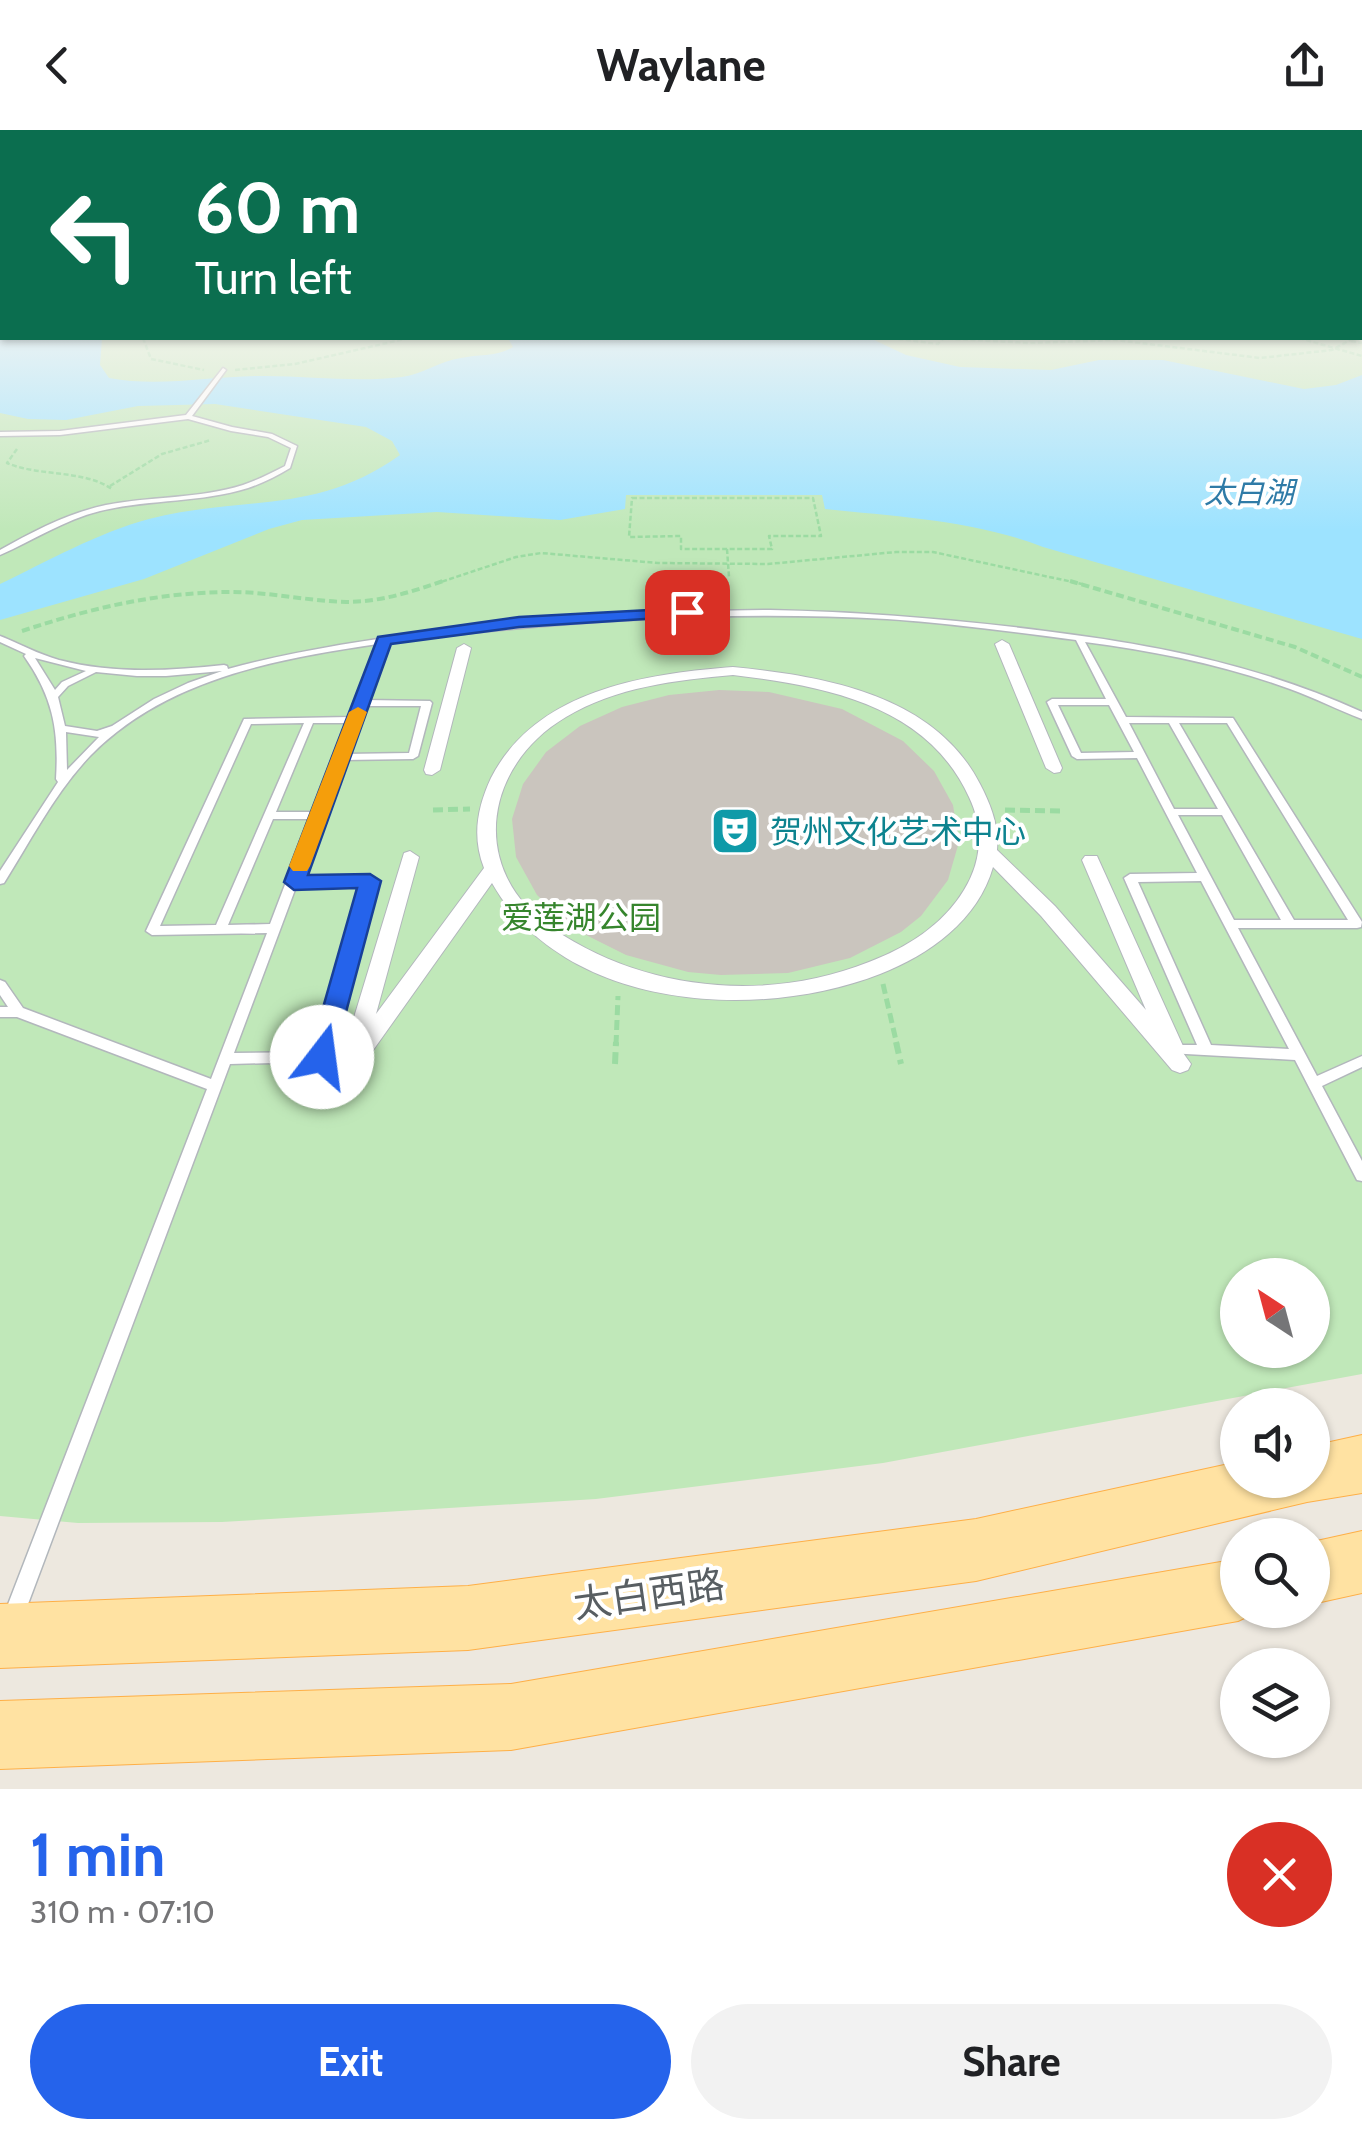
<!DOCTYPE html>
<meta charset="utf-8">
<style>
:root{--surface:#fff;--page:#f2f2f2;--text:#202124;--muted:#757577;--accent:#2563eb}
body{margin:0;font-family:Cabin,"Noto Sans SC",sans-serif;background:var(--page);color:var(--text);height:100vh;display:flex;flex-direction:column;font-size:38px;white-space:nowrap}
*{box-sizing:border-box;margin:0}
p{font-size:32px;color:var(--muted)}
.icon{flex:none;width:55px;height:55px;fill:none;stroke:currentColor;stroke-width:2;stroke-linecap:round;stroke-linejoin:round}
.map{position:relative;height:1659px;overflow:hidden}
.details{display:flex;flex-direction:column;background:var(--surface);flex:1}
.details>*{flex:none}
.hud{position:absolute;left:0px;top:0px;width:1362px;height:210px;box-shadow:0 2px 8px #0004;background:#0b6e4f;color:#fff;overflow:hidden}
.needle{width:65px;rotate:324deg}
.buttons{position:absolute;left:1220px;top:1128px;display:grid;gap:20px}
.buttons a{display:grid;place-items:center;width:110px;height:110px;border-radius:50%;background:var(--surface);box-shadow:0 2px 8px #0004;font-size:50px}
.pin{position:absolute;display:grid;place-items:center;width:85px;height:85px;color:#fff;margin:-42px;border-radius:20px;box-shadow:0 5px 15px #0006}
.me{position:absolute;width:110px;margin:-55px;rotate:15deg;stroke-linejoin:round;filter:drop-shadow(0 0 8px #0008)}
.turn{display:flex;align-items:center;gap:35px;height:210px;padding:0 30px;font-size:45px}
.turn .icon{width:130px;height:130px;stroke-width:2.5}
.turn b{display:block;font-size:70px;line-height:85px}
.round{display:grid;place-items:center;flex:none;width:105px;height:105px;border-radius:52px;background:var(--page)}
.summary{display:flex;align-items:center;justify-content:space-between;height:170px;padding:0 30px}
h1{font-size:60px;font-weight:700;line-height:75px;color:var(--accent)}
.button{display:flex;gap:20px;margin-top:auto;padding:20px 30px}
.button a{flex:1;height:115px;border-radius:60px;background:var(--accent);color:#fff;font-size:40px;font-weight:700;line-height:115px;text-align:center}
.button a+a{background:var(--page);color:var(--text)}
header{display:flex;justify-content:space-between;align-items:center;height:130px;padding:0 30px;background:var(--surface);font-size:45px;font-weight:700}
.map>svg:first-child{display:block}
.green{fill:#c0e8b9;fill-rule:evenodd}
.water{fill:#9de3ff}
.building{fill:#cac5be}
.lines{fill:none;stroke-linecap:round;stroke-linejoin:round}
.service-casing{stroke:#b2b7bc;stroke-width:3}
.pedestrian-casing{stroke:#b2b7bc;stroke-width:2}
.primary-casing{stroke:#feaf47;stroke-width:2}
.path-far3{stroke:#9bdba2;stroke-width:2.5;stroke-dasharray:5 2.5;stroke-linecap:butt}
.path-far2{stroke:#9bdba2;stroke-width:4;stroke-dasharray:8 4;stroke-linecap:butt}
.path-far1{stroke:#9bdba2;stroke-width:5;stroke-dasharray:10 5;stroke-linecap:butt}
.path{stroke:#9bdba2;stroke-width:6;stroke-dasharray:12 6;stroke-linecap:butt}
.service{fill:#fff;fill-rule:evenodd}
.pedestrian{fill:#fff;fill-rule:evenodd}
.primary{fill:#ffe2a2;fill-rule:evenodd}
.route{fill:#2563eb;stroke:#184099;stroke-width:2.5}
.slow{fill:#f59e0b}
.labels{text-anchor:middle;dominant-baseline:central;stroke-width:8;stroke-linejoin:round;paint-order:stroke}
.far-water-label{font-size:30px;font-style:italic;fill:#2f7ba7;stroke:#fff}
.culture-label{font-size:32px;fill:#0d838f;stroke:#fff;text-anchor:start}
.park-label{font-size:32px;fill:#36852d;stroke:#fff}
.near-street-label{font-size:38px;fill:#585e62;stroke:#fff}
</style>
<header><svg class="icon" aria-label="back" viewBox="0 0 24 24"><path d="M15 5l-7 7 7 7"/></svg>Waylane<svg class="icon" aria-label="share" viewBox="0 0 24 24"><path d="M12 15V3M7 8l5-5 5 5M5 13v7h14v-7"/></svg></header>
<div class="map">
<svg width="1362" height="1659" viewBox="0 0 1362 1659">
<rect width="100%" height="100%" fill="#ede8df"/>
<path class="green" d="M0 168 2 208H1360L1362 168V1244L883 1333 596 1369 222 1392 78 1393 0 1386ZM1238 1145H1312V1220H1238Z"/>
<path class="water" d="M0 180 2 208H102L100 235 109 248C158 257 206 247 256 246 305 245 353 253 402 247 423 244 440 231 461 228 478 224 497 227 513 217L508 208H870L906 225 960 237 1051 240 1099 230H1163L1304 259 1336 255 1362 245V509L1043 417C973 390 900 387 825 379L822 365H626L625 379 560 390 437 382 302 390 269 399 144 449 0 490V454C48 431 97 403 149 389 241 365 315 386 400 325L392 311 366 297 215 274 138 276 66 290 28 289 0 283Z"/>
<path class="building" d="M719 560 769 562 842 579 903 611 934 641 953 675 959 712 948 750 921 786 901 802 850 828 788 843 721 845 688 842 626 825 574 799 537 765 516 727 512 689 523 654 546 622 580 596 622 577 669 565Z"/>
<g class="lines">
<g class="service-casing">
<path id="service" d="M0 173 2 174V176L0 177Z
M223 238 226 240 192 286 232 297 272 304 297 316 290 338C277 346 263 353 248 358 200 373 149 369 100 381 64 390 34 410 0 425V420C34 401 68 383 106 375 151 366 199 369 243 355 258 350 271 343 285 336L291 318 268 307 231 301 188 289 60 305 0 306V302L60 301 186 285Z
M770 480C863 482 953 489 1045 501 1157 515 1259 535 1362 582V589C1338 580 1315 568 1290 559 1224 535 1155 521 1085 512L1126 587 1233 588 1362 792 1361 797 1357 798H1238L1317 946 1362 926V937L1322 956 1362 1031V1051L1357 1050 1295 930 1168 923 1166 919 1168 915H1197L1124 748 1130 744 1197 743 1137 628 1077 629 1072 626 1047 572 1052 569H1106L1076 510C1013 502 950 493 887 489 719 480 554 491 387 513L366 570 430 571 432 573 418 626 413 629 344 630 299 749 370 747 376 751 330 921 359 922 361 926 359 930 354 931 230 934 22 1490 19 1497 12 1500 5 1497 2 1490 207 959 17 887H0V877H8L0 865V850L5 852 23 878 211 949 267 803 152 805 146 801 244 589 350 587 378 514C276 529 165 549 90 626 55 663 31 710 4 753L0 754V741L58 652 56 649C59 600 53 567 24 526L26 524 0 512V506C20 514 38 524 59 530 113 544 169 541 224 535L227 536 228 539C294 521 361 511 429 502 543 488 656 481 770 480ZM35 528 86 541 62 552 55 560ZM222 541 188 553 154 569 112 596 97 601 65 596 58 567 68 556 96 542 137 546H166ZM1058 575H1109L1134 622 1081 623ZM364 576H421L409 623 346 624ZM304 593 216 795 160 796 251 594ZM313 593H348L313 682H276ZM1129 593H1169L1218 679H1174ZM1179 593H1227L1348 790H1294ZM66 602 99 607 67 640ZM1178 685H1222L1281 790H1234ZM273 689H310L270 794 228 795ZM1201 751 1289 919 1211 915 1138 752ZM363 755 317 922 234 923 296 757Z"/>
</g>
<g class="pedestrian-casing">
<path id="pedestrian" d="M1002 510 1009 514 1062 638 1060 642 1054 643 1046 638 995 514Z
M464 514 471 518 440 640 432 645 426 644 424 640 457 518Z
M733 537C823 546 934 564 980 654 991 675 999 696 997 720L1055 776 1146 880 1082 730 1085 726H1097L1183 916 1181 920 1191 934 1188 940 1180 943 1172 940 1041 786 993 737C978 790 929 825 880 844 757 892 564 880 492 753L359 940 351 943 343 940 340 934 348 922 345 917 404 723 410 721 419 727 376 884 484 738C472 707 477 678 491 648 536 560 644 544 733 537ZM733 545C825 556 927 575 969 667 984 698 982 731 964 760 943 795 906 818 869 832 766 873 644 861 552 798 468 741 483 636 566 587 616 557 676 550 733 545Z"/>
</g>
<g class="primary-casing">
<path id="primary" d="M1362 1305V1363L1307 1372 976 1451 468 1520 0 1538V1474L468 1456 976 1389 1238 1332V1350H1312V1316Z
M1362 1401V1463L1312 1474V1412Z
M1238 1429V1480H1261L1238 1491 511 1620 0 1639V1571L511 1554Z"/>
</g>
<path class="path-far3" d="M1360 201 1362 196
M143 208 151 229 204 240
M891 208 938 214 944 208
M933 208 1030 213 1116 210 1260 228 1332 220 1354 208
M1299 208 1362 226
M1351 211 1362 213
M235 240 295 234 409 208
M17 319 7 333C40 347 82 339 112 359
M110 356 162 324 211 310
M632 368H813L821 406H769L772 419H681V406L629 407Z
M727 419 729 447
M435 454 516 427 541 423 658 433 768 434 896 422H933L1082 454"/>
<path class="path-far2" d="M1070 451 1295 517 1362 547
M22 501C91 478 159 462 232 462 270 462 308 471 346 472 380 472 411 462 443 451"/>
<path class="path-far1" d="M433 680 470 679
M1005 680 1062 681
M883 854 897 915
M616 915 618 866"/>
<path class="path" d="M896 912 901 934
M615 934 616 912"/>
<use href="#service" class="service"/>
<use href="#pedestrian" class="pedestrian"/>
<use href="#primary" class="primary"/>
</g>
<linearGradient id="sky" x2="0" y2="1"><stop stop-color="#8ac7f1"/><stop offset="0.42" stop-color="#f7f5f1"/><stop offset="1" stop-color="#f7f5f1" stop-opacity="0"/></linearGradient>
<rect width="1362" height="400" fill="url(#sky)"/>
<path class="route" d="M687 478 695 482 692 486 519 497 391 514 308 745 370 744 381 751 334 927 330 934H313L309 927 357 758 294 760 284 752 378 507 519 487Z"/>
<path class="slow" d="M358 577 367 582 310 736 307 741H293L289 736 349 582Z"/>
<defs>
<g id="theatre-square" transform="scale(2.5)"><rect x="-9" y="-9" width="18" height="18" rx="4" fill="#0f9aa8" stroke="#fff"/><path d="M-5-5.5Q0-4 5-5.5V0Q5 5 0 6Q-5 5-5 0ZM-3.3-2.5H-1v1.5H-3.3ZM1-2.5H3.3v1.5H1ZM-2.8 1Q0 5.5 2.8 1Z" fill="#fff"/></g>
</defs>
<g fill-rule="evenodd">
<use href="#theatre-square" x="735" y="701"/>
</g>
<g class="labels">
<g class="far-water-label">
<text x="1249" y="362">太白湖</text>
</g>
<g class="culture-label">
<text x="770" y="701">贺州文化艺术中心</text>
</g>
<g class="park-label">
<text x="581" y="787">爱莲湖公园</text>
</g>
<g class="near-street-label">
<text transform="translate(649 1464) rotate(-8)">太白西路</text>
</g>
</g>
</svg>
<div class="buttons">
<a><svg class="needle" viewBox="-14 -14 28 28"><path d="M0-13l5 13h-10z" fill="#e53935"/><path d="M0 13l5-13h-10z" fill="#757577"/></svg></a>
<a><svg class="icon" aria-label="sound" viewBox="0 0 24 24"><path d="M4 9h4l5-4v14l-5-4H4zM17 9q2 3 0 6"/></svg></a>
<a><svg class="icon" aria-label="search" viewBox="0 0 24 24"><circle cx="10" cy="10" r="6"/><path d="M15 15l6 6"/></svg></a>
<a><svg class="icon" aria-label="layers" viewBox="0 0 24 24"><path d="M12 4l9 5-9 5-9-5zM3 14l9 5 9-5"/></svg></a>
</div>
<div class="pin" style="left:687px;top:482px;background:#d93025"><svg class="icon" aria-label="arrive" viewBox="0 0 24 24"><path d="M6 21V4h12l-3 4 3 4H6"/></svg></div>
<svg class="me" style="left:322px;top:927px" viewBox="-20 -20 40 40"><circle r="19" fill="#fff"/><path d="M0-13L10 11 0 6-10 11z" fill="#2563eb"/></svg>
<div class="hud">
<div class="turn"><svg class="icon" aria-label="left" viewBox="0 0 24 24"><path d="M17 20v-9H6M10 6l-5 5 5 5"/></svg><div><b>60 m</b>Turn left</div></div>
</div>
</div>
<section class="details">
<div class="summary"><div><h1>1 min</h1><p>310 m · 07:10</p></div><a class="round" style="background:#d93025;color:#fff"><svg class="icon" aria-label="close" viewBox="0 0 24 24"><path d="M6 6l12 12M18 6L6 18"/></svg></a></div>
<div class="button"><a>Exit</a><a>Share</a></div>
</section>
